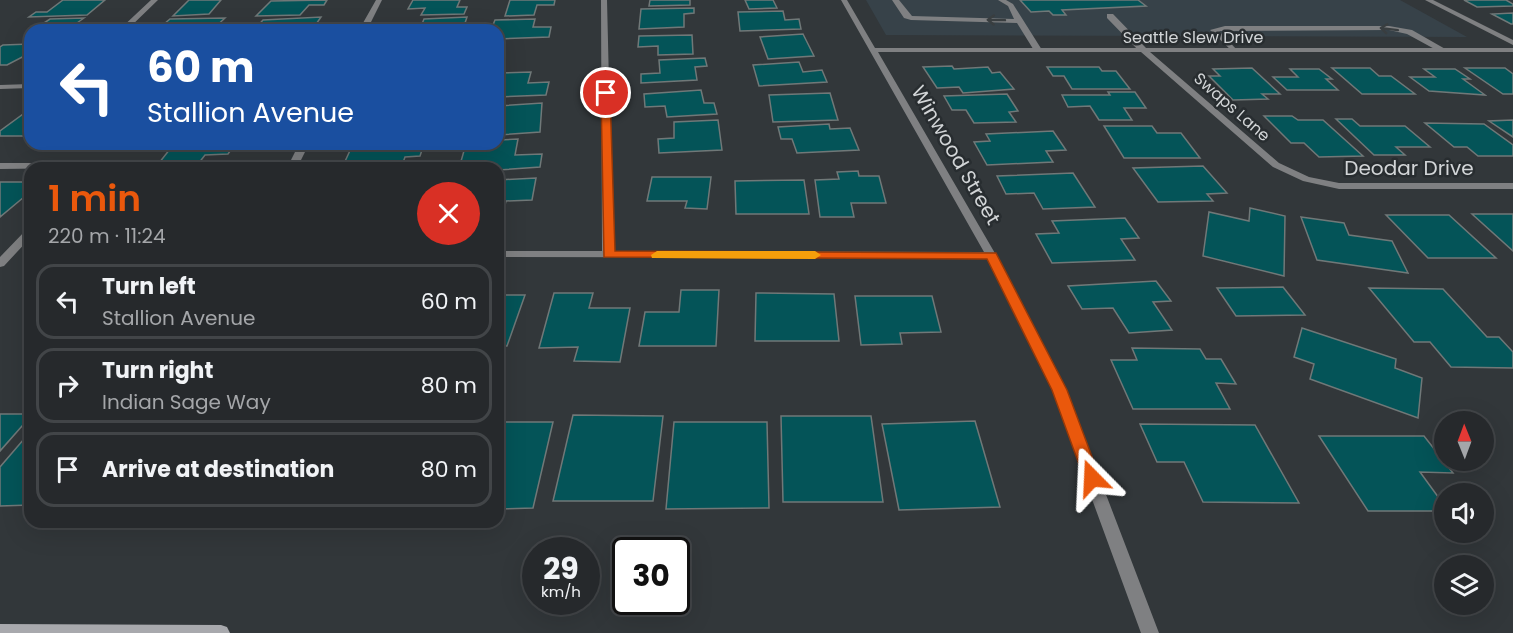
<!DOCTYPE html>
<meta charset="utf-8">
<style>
:root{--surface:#26292c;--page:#2e3134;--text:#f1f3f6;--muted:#a4a6a9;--line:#424548;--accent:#ea580c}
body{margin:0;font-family:Poppins,sans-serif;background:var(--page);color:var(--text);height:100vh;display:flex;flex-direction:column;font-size:22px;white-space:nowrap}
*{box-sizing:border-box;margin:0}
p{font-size:20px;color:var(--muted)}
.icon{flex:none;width:33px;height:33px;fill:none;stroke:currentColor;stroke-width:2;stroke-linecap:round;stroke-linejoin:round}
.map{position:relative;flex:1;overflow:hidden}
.sheet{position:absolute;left:24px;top:162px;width:480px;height:366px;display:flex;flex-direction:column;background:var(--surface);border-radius:18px;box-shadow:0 6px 24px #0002,0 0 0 2px var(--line)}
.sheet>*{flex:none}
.guide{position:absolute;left:24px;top:24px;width:480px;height:126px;border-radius:18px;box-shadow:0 6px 24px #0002,0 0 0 2px var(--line);background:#1a4fa0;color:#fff;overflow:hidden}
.needle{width:39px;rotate:359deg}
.controls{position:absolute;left:1434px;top:411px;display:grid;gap:12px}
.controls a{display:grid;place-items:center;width:60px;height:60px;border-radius:50%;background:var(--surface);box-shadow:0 6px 24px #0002,0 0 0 2px var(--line);font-size:30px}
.speed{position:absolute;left:522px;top:537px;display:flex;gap:12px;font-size:30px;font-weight:700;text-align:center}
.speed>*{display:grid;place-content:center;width:78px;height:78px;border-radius:50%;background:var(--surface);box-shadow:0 6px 24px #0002,0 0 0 2px var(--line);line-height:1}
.speed small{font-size:15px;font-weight:400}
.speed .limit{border:3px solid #111;border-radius:9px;background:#fff;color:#111}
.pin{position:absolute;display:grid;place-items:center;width:51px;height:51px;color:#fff;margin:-26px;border:3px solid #fff;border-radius:50%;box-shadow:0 2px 6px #0007}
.me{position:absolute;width:66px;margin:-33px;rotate:339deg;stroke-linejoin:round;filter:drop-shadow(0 0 4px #0008)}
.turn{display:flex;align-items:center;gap:21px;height:126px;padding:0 24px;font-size:27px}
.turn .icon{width:78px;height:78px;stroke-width:2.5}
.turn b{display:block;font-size:42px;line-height:51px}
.round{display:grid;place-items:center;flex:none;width:63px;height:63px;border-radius:32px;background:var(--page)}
.headline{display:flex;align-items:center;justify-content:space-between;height:102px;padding:0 24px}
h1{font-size:36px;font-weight:600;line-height:45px;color:var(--accent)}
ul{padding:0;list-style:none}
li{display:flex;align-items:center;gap:18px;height:75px;margin:0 12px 9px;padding:0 12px;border:3px solid var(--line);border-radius:18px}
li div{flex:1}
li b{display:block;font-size:22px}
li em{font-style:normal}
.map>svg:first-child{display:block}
.built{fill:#374249}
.building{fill:#045458;stroke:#707878;stroke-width:1.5}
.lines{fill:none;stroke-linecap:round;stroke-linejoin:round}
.service{fill:#7f8082;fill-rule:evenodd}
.minor{fill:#7f8082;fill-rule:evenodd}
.secondary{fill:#a8a9ad;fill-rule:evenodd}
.oneway{stroke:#393e40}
.route{fill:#ea580c;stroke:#983908;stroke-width:1.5}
.slow{fill:#f59e0b}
.labels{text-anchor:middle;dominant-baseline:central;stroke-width:5;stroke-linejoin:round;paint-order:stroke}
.far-street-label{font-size:16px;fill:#d2d5d7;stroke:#282d30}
.street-label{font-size:20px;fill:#d2d5d7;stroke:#282d30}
</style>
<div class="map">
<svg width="1513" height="633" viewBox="0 0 1513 633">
<rect width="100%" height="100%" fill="#32373a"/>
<path class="built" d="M866 0H1400L1467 37 886 35Z"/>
<path class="building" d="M63 0H105L87 15 29 17 36 12H47Z
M189 0H221L209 14 173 16Z
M327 0 324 5H309L300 15 256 16 271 1Z
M413 0H460L457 7H467L464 14 421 15 425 8 408 9Z
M510 0H555L554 5H537L534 15 505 16Z
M650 0H690V5L649 6Z
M745 0H773L777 8 749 9Z
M1020 0H1138L1146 6 1062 10 1066 15H1053L1049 11 1031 12Z
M1464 0H1506L1513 4V6L1477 7Z
M694 8V13L684 14V27L639 29 641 9Z
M783 11 785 20 799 19 801 29 740 31 738 12Z
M1513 13V24H1511L1492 14Z
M321 17 312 30H254L263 20Z
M467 17 464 26 453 27 452 30H401L420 29 424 19Z
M84 18 67 30H33L50 19Z
M225 18 212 30H157L170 19Z
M535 19 533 27H551L549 37 498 39V30H491L495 20Z
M803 34 814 56 768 59 760 37Z
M692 35 693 54 658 55V46L638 47 639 36Z
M30 44V53L7 65H0V47L3 45Z
M705 58 707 66 695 67 697 80 641 83V74L660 73 659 60Z
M799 62 803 72 822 70 827 82 759 86 753 65Z
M952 66 954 69 988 67 992 73 1000 72 1014 89 963 93 959 87 937 88 923 67Z
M1047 67H1099L1102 71H1116L1130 89H1072L1064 76H1053Z
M1252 68 1280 94H1262L1268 99 1233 100 1209 76H1220L1213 69Z
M1332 68H1370L1379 76H1391L1415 94H1362Z
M1465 68H1505L1513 74V94H1503Z
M1290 69H1319L1332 79H1326L1338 90H1287L1273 77H1298Z
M1424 69H1455L1470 79H1463L1485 95 1429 91 1410 77H1435Z
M531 72 528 83 549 82 546 95 498 97V73Z
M701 90 704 103H714L717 114 667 117 665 106 645 107 644 94Z
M1108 92H1135L1146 108H1124L1132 120H1099L1090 106 1068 107 1062 95H1110Z
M830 93 838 120 773 122 769 95Z
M1007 94 1018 111 1009 112 1016 122 974 123 966 110H952L944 96Z
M542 103 540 132 498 135V106Z
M30 109V136H0V131Z
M1264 116H1292L1298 120H1323L1363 156 1319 157 1304 143H1291Z
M1336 119H1352L1360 126H1405L1430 147H1396L1405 155H1374Z
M718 120 722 150 659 153 658 139 674 138V122Z
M1513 120V137L1489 121Z
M1425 123 1484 124 1513 145V156H1478L1467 147H1454Z
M829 124 830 129 850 128 859 150 797 153 792 139H781L778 127Z
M1104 126H1152L1157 133H1181L1200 158H1124Z
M1053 131 1066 150 1046 151 1053 162 987 165 974 142 990 141 986 134Z
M518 139 515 155 542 154 540 167 498 170 459 168 466 144H498V140Z
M174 144H235L228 154 205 155 195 168H155Z
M353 144H424L420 156 405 157 401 168H342Z
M1203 166 1227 193 1207 194 1213 201 1158 202 1133 168Z
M858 171 859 176H879L886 203H851L854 217H820L815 180 839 179 837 172Z
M1073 173 1095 207 1043 209 1034 193 1006 194 997 176Z
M652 177H711L707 209 685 208 687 201H647Z
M536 178 532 200 506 201 502 217H498V180Z
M804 180 809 214H736L735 181Z
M0 182H30V192L0 217Z
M1250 208 1285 216 1284 276 1203 256 1209 212 1249 221Z
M1472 214H1513V251Z
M1386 215H1449L1496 258H1428Z
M1301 217 1344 223 1349 235 1392 241 1408 273 1317 260Z
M1125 218 1139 238 1121 239 1135 260 1052 263 1036 234 1059 233 1052 221Z
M1156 281 1171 301 1153 302 1172 330 1129 333 1113 308 1082 309 1068 286Z
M1283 287 1305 315 1236 316 1217 288Z
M1369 288 1443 289 1487 337H1499L1513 352V368L1451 367 1430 342H1414Z
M681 290H719L716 346H639L645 312H679Z
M554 293H593L589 308H630L620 362 574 361 578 347 539 348Z
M756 293 834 294 839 341H755Z
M498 295H525L507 346H498Z
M855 296H932L941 332 900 333 902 344 861 345Z
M1302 328 1396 359 1395 368 1422 378 1418 418 1310 379 1314 364 1294 357Z
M1132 348 1200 349 1206 359H1221L1236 384 1216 383 1230 409H1133L1111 360H1137Z
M0 414H30V417L0 451Z
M573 415 663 416 653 501H553Z
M781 416H871L883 502H783Z
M975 421 1000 507 899 510 882 424Z
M498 422H553L533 508 498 509Z
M674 422H767L769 508 666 509Z
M1140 424 1255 425 1299 503 1203 502 1184 462H1157Z
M30 432V505L0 506V467Z
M1319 436H1424L1453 473 1420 472 1444 505V511H1368Z"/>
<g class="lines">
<path class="service" d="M892 0H899L912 16 1014 19 1008 6 998 0H1006L1013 4 1042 50 1035 52 1017 23 911 20 904 18Z
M1107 14H1113L1146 48V52H1140L1107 18Z
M1225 26H1389L1412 30 1447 50 1440 52 1407 34 1389 30 1219 31 1237 50 1233 52 1210 30Z
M0 163H68L78 168 0 169Z
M30 229V238L4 266 0 267V257L26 230Z"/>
<path class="minor" d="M151 0H158L127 30H119Z
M376 0H382L367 30H359Z
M601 0H607L613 251 984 252 841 0H847L875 48H1513V52H1150L1279 163 1309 177 1339 183H1513V189H1339L1303 181 1273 167 1141 52H878L996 255 1066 390 1159 633H1141L1052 390 987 258 498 257V251H602Z
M1425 0H1433L1513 40V45Z
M30 84V88L0 89V85Z
M299 144H309L297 168H287Z"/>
<path class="secondary" d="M0 624 221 625 227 627 230 633H0Z"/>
</g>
<defs><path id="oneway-shaft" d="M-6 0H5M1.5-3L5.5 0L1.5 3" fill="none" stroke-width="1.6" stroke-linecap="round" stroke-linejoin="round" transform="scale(1.5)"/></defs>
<g class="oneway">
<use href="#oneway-shaft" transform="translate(996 20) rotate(-179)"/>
<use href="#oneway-shaft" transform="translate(1389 29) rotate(-173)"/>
</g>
<path class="route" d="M606 90 610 93 615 251 996 253 1067 390 1100 478 1098 483 1092 485 1086 483 1084 478 1052 390 987 259 604 257 601 93Z"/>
<path class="slow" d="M657 251H815L821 255 815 259 652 258 651 255Z"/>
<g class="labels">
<g class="far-street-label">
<text x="1193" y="37">Seattle Slew Drive</text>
<text transform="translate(1232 107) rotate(41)">Swaps Lane</text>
</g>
<g class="street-label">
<text transform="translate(956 155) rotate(60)">Winwood Street</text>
<text x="1409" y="168">Deodar Drive</text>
</g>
</g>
</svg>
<div class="controls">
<a><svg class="needle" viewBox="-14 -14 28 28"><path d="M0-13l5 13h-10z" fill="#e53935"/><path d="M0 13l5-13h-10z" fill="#a4a6a9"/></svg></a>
<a><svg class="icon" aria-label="sound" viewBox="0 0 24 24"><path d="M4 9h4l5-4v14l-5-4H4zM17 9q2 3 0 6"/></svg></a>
<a><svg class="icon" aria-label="layers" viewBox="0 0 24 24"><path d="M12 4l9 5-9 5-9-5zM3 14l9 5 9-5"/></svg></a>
</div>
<div class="speed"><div>29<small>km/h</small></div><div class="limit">30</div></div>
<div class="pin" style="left:606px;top:93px;background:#d93025"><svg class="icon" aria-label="arrive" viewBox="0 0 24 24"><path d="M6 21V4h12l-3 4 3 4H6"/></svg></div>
<svg class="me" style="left:1092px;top:478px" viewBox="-20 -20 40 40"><path d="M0-17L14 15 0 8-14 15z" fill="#ea580c" stroke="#fff" stroke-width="4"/></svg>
<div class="guide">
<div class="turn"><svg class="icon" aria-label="left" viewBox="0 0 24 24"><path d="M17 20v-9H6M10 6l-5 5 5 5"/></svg><div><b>60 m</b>Stallion Avenue</div></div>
</div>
<section class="sheet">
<div class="headline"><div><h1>1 min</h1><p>220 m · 11:24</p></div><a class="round" style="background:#d93025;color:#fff"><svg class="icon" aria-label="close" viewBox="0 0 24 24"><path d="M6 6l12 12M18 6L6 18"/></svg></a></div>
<ul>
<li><svg class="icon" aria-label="left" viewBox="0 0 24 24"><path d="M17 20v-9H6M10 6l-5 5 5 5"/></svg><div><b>Turn left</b><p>Stallion Avenue</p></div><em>60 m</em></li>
<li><svg class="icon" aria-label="right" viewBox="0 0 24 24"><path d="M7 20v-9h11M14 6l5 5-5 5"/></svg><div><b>Turn right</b><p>Indian Sage Way</p></div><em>80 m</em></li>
<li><svg class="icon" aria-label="arrive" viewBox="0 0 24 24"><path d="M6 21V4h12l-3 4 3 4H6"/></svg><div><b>Arrive at destination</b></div><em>80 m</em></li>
</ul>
</section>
</div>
